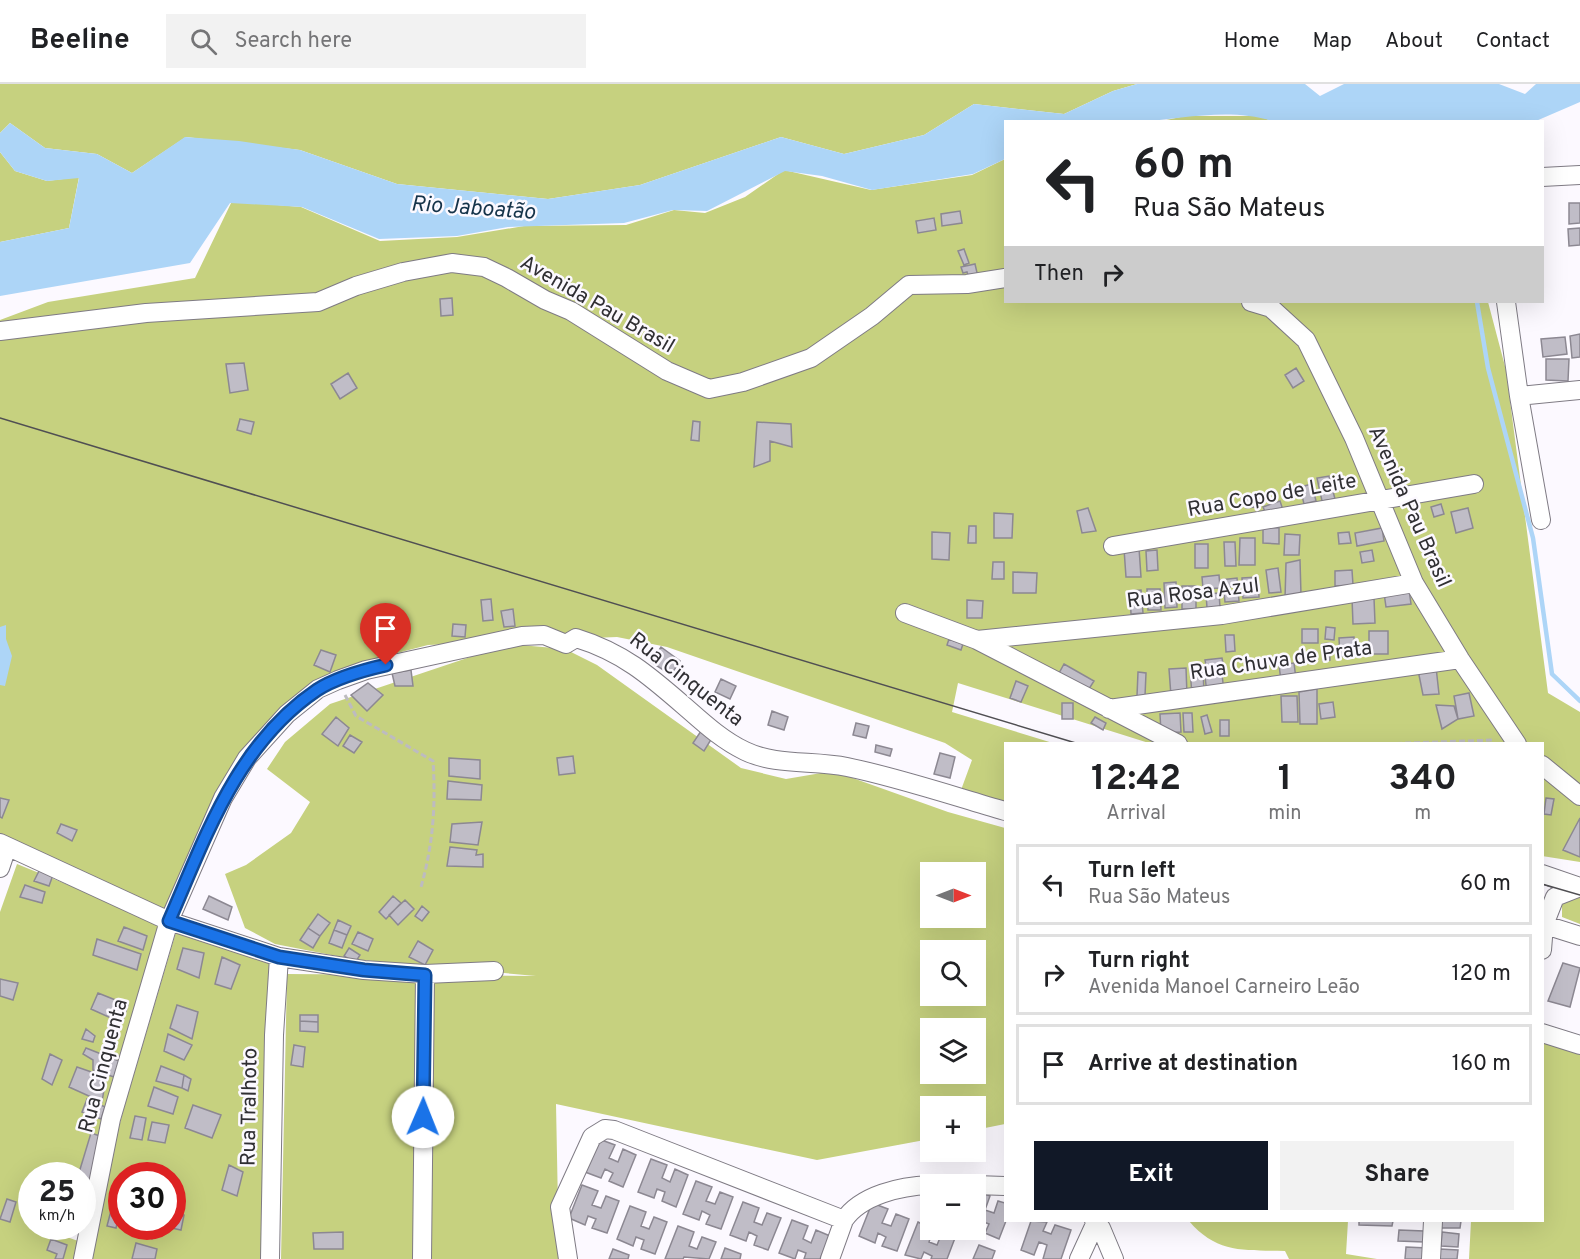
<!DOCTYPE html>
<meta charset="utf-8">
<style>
:root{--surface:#fff;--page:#f2f2f2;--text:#202124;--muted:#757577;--line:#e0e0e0;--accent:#111827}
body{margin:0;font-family:Overpass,sans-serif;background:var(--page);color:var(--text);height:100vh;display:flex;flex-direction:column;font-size:22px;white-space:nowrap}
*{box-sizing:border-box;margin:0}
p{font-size:20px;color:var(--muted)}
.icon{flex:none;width:33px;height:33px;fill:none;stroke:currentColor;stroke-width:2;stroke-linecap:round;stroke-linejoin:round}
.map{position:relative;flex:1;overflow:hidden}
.drawer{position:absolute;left:1004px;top:658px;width:540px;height:480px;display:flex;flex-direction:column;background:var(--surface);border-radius:0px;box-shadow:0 6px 24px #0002}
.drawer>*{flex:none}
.hud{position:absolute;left:1004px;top:36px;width:540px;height:183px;border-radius:0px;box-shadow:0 6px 24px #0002;background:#fff;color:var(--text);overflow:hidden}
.needle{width:39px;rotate:90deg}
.controls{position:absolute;left:920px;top:778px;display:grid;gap:12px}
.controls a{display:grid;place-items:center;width:66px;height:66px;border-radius:0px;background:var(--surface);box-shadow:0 6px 24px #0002;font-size:30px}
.speed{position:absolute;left:18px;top:1078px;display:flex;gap:12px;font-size:30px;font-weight:700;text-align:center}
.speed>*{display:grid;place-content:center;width:78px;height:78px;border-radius:50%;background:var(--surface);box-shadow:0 6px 24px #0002;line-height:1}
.speed small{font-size:15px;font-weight:400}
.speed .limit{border:9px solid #d22;background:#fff;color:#111}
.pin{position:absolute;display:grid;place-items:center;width:51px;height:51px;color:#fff;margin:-62px -26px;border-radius:50% 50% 50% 0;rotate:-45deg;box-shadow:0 0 6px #0007}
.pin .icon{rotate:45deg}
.me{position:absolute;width:66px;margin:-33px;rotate:1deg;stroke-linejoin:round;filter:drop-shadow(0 0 4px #0008)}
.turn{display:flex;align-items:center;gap:21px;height:126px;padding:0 30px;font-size:27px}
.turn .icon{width:78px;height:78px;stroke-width:2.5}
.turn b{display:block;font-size:42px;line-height:51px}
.then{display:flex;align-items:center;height:57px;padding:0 30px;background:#0003;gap:12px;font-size:22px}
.eta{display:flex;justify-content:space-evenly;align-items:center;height:102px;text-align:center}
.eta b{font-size:36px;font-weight:700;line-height:42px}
.primary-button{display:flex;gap:12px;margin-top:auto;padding:12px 30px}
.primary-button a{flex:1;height:69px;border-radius:0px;background:var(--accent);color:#fff;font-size:24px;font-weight:700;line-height:69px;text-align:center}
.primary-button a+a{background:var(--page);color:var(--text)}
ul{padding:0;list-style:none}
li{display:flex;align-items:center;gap:18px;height:81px;margin:0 12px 9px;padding:0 18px;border:3px solid var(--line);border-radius:0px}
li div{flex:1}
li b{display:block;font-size:22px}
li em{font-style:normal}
header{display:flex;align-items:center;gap:36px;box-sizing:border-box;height:84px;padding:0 30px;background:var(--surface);border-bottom:2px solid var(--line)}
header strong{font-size:28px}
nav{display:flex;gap:33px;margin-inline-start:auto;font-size:21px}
.search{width:420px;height:54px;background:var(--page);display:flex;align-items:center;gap:15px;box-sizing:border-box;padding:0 21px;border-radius:0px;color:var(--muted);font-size:22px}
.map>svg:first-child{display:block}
.forest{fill:#c6d17f;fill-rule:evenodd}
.water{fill:#add5f7}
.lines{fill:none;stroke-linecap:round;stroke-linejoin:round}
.stream{stroke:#add5f7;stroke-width:4.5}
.building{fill:#c0bdc7;stroke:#8c8892;stroke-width:1.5}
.minor-casing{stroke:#7f7b84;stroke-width:20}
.path{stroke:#bdbbc0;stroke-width:3;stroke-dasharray:6 3;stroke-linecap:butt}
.minor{stroke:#fff;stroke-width:18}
.tram{stroke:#504f53;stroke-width:1.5}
.route-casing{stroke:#114b97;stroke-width:15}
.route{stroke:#1a73e8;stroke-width:10}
.labels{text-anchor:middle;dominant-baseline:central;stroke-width:5;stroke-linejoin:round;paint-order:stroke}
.street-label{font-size:21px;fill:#302f33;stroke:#fcf9ff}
.water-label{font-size:22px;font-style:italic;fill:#15334a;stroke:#fcf9ff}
</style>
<header>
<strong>Beeline</strong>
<div class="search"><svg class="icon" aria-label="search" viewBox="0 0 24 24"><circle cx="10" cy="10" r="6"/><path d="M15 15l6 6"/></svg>Search here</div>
<nav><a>Home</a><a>Map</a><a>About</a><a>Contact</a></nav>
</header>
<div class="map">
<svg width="1580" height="1175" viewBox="0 0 1580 1175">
<rect width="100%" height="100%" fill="#fcf9ff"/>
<path class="forest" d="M0 0H1137L1113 7 1064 30 974 20 924 51 844 70 781 53 640 101 548 115 397 100 300 66 186 53 132 89 97 70 45 64 10 39 0 49Z
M1185 32H1259L1272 37 1157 38Z
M0 68 15 87 47 97 79 93 69 144 0 158Z
M1005 75V218H1488L1506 286 1548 609 1580 628V778L1542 772V660H1152L958 599 952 628 1056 660H1005V719L961 706 972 676 945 659 667 563 617 553 428 561 359 579 285 620 217 727 169 837 0 755V236L48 218 195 194 232 117 301 123 380 157 457 153 524 142 626 141 674 126 705 129 745 113 784 86 871 106 972 91Z
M509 560 565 565 597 581 741 684 786 695 833 687 948 728 1005 744V1040L975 1046V1023H930V1055L817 1076 556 1020 559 1175H281L287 890 536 892 352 875 275 860 245 844 225 790 246 781 291 749 310 718 267 685 285 658 330 620ZM930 789H975V834H930ZM930 867H975V912H930ZM930 945H975V990H930Z
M17 780 159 838 106 1054 91 1049 78 1092H32V1143H63L61 1151 84 1159 80 1175H0V828Z
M1580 811V840L1562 833V817Z
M176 848 275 875 267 1175H84L124 1024ZM122 1092H172V1143H122Z
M1542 944 1580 953V1175H1469L1471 1137H1542Z
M1189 1137H1348L1346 1170 1377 1175H1289L1285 1167C1245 1166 1217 1170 1189 1137Z"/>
<path class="water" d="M1137 0H1305L1320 12 1344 0H1499L1525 10 1536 0H1580V18L1536 37 1275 38C1231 23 1183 35 1138 38 1094 40 1049 38 1005 38V75L973 90 872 106 822 92 785 87 707 127 673 126 624 139 508 143 457 152 379 155 302 123 230 119 190 179 0 212V158L69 144 79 94 47 97 15 87 0 68V49L10 39 45 64 97 70 132 89 185 53 239 57 300 66 397 100 548 115 640 101 781 53 844 70 924 51 974 20 1064 30 1113 7Z
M6 541V555L12 572 5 602 0 601V543Z"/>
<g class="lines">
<path class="stream" d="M1477 218 1488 284 1533 454 1552 590 1580 617"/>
</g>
<path class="building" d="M1569 119H1580V139L1569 140Z
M960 127 962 139 942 142 941 130Z
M934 134 936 146 918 149 916 137Z
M1580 144V161L1569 162 1568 145Z
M964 165 969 179 964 181 958 167Z
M975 180 978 193 969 195 967 188 963 189 961 183Z
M452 214 453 231 441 232 440 215Z
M1580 250V273L1572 274 1570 252Z
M1565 253 1567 270 1543 273 1541 255Z
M1546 275H1569L1568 297 1546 296Z
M244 279 248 306 230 309 226 280Z
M1296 284 1304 297 1293 304 1285 291Z
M348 289 357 304 340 315 331 300Z
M240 335 254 338 251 350 237 346Z
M693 337 700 338 699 357 691 356Z
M757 338 791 340 792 363 770 357V377L754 383Z
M1329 392 1335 415 1322 417 1317 394Z
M1312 400 1316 417 1304 420 1300 403Z
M1253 412 1255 423 1246 424 1244 414Z
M1280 417 1283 426 1267 432 1263 423Z
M1441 420 1444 430 1434 433 1431 423Z
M1088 424 1096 447 1082 449 1077 427Z
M1468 424 1473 444 1456 449 1451 428Z
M994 429 1013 430 1012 454H994Z
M969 442H976V459H968Z
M1263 443 1279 444V460L1263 459Z
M1382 444 1384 457 1357 462 1355 449Z
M932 448 950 449 949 476 932 475Z
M1349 448 1351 459 1339 460 1338 449Z
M1285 450 1300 451 1299 471H1284Z
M1240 454H1255V481H1239Z
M1224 458H1235L1236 482H1225Z
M1195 460H1208V484H1195Z
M1139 464 1141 493H1126L1124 465Z
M1157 466 1158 486 1147 487 1146 467Z
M1372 466 1374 477 1362 479 1360 468Z
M1300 476 1301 511 1285 515 1286 479Z
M993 478H1004V495H992Z
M1278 484 1281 508 1269 509 1266 486Z
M1352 486 1353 501 1335 502V487Z
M1013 488 1037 489 1036 509H1013Z
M1219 491 1220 504 1203 505 1202 493Z
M1258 493 1259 513 1243 514 1242 494Z
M1237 494 1238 502 1220 504V496Z
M1176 498 1177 523 1165 524 1164 499Z
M1182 502H1196V525H1182Z
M1147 505H1160L1161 526H1148Z
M1141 506 1143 529 1131 530 1130 507Z
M1409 506 1411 520 1386 523 1384 509Z
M1238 507 1239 517 1225 518 1224 508Z
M1219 509 1220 523 1207 524 1206 510Z
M1352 514H1374L1375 539 1353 540Z
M491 515 493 536 483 537 481 516Z
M967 516 983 517 982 534H967Z
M513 525 515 542 504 543 501 527Z
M453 540 466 541 465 553 452 552Z
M1326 543 1335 544 1334 556 1325 555Z
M1302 545H1318V559H1302Z
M1369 547H1388V570H1369Z
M1225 551H1234L1235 567 1226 568Z
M1354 553 1355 571 1340 573 1339 554Z
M949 555 963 560 961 566 947 561Z
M1329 559 1330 576 1323 577 1322 560Z
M661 563 680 577 671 591 651 578Z
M321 566 336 571 330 588 314 581Z
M1222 574 1224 585 1207 587 1205 576Z
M1294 579 1296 595 1281 597 1279 581Z
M1064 580 1094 597 1087 608 1058 591Z
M1436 583 1439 610 1423 611 1418 586Z
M1186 584 1187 611 1171 612 1169 585Z
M1203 584 1204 610 1192 611 1190 585Z
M411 586 413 602H395L392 589Z
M1138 588 1146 589 1145 612H1137Z
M1222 590 1224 608 1207 610 1205 592Z
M721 595 736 602 730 615 715 608Z
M1016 597 1028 602 1021 618 1010 614Z
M368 599 383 611 367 627 351 611Z
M1317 605V640H1300L1299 608Z
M1469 609 1474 632 1458 635 1454 612Z
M1281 612H1297L1298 638H1282Z
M1333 618 1335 633 1321 635 1319 620Z
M1062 619H1073V635H1062Z
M1436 621 1454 622 1458 635 1442 645Z
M772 627 788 633 784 646 768 641Z
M1180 629 1181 648 1161 649 1160 630Z
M1183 629H1192L1193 648H1184Z
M1207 631 1212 648 1205 650 1201 633Z
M336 633 349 644 338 662 322 650Z
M1095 633 1106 639 1103 646 1091 639Z
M1220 636H1229V652H1220Z
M856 639 869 642 866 654 853 651Z
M701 647 712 654 704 667 693 659Z
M350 651 362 658 354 669 343 662Z
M876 661 892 665 890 672 875 668Z
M940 669 955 673 950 694 934 690Z
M573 672 575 689 559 691 557 674Z
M449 674 480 676V695L449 692Z
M448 697 482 701 481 716 447 715Z
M0 714 9 716 2 734 0 733Z
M1546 714 1554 715 1551 731 1544 730Z
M1580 734V773L1563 766Z
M482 738 478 761 450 758 452 740Z
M61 740 77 746 72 757 57 749Z
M450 763 477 766 476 771 483 770V783L447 782Z
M40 785 53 791 49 802 34 797Z
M25 801 45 808 42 819 20 813Z
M209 812 232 823 228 836 203 825Z
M393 812 401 819 386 835 379 828Z
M405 816 414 825 398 841 389 831Z
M422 822 429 828 422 837 415 832Z
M318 830 330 839 320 852 308 844Z
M338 836 351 842 347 851 334 846Z
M124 843 147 852 143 866 118 857Z
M308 844 320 852 313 864 300 856Z
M334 846 347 851 342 864 329 859Z
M358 848 373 855 368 867 352 860Z
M97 855 141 870 137 886 93 871Z
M418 857 433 866 425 881 409 873Z
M183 864 204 869 199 894 177 885Z
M349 864 360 871 355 879 344 872Z
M222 873 240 881 231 905 215 900Z
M1563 879 1580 884 1570 923 1548 917Z
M0 895 18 899 13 916 0 912Z
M98 909 128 921 122 939 91 925Z
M177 921 198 928 192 955 170 944Z
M300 931H318V938L300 937Z
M300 937 318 938V948L300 947Z
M86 945 95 952 93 958 82 955Z
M168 950 192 961 184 976 164 967Z
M294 961 305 963 303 983 291 981Z
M86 964 119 977 114 993 93 986V976L83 970Z
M50 970 62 976 52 1001 42 995Z
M161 982 184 991 182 1004 156 997Z
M77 983 106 993 102 1018 69 1003Z
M248 983 256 985 251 1006 243 1004Z
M184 991 191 995 188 1007 182 1004Z
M154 1003 178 1013 173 1030 148 1022Z
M87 1015 105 1023 101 1035 82 1028Z
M193 1021 221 1031 212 1054 185 1044Z
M135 1032 146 1034 142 1056 130 1054Z
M152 1038 169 1041 165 1059 148 1056Z
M91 1049 106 1054 91 1121 82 1125V1092H78Z
M599 1055 615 1061 609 1074 618 1078 623 1065 636 1071 623 1103 609 1097 613 1089 605 1085 601 1094 585 1088Z
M651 1075 667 1081 662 1094 670 1098 675 1085 688 1091 676 1123 662 1117 665 1108 657 1105 654 1114 638 1108Z
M229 1081 243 1088 237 1112 222 1106Z
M696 1097 712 1103 706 1117 715 1120 720 1108 733 1113 721 1145 706 1140 710 1131 702 1127 699 1136 683 1130Z
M582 1101 598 1107 592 1121 601 1124 606 1112 619 1117 607 1149 592 1144 596 1135 588 1132 585 1141 569 1134Z
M172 1104 183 1106 179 1125 172 1124Z
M975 1106 990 1112 985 1126 994 1129 998 1117 1005 1119 1006 1137 999 1155 985 1149 989 1140 981 1137 977 1146 975 1145Z
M7 1115 16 1118 10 1138 0 1135Z
M743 1118 759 1124 754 1138 762 1141 767 1129 781 1134 768 1166 754 1161 757 1152 749 1148 746 1157 730 1151Z
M113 1119 121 1121 116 1144 107 1142Z
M872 1119 888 1125 882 1139 891 1142 896 1130 909 1135 897 1167 882 1162 886 1153 878 1149 875 1159 859 1152Z
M630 1122 646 1128 641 1142 649 1145 654 1133 667 1138 655 1170 641 1165 644 1156 636 1153 633 1162 617 1155Z
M172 1128 184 1131 181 1146 167 1143H172Z
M792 1136 808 1142 803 1155 811 1159 816 1146 830 1152 820 1175H804L806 1169 798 1166 795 1175 779 1169Z
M1031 1137 1047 1138 1043 1147 1051 1150 1055 1141 1071 1146 1061 1175H1043L1047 1161 1039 1158 1034 1171 1021 1166Z
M1359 1137H1393L1392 1142 1359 1141Z
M1440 1137H1461L1460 1144H1440Z
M918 1138 933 1146 929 1158 937 1161 942 1149 955 1154 947 1175H931L932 1172 924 1168 921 1175 905 1171Z
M678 1142 694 1148 689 1162 697 1165 702 1153 716 1158 709 1175 684 1173 683 1175H665Z
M137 1143H156L152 1155 136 1147Z
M1399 1146 1424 1147V1158L1398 1157Z
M343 1148V1165H314L313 1149Z
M1442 1148 1459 1150 1458 1163 1441 1162Z
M51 1155 67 1161 63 1175H55L57 1170 47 1166Z
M136 1159 157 1165 155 1175H132Z
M979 1161 995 1167 992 1175H973Z
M1406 1163 1427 1164 1426 1175H1405Z
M725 1164 741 1170 740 1175H721Z
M613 1165 629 1171 628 1175H609Z
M1440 1165 1458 1166 1457 1175H1439Z"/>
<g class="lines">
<g class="minor-casing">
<path id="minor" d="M1542 93 1580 91
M1251 218 1271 224 1306 256 1354 354 1414 499 1460 575 1517 660
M1506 218 1519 312 1541 436
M0 247 146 229 318 218 356 202 403 188 452 179 484 183 507 194 545 216 571 227 667 287 709 305 743 298 811 274 872 232 909 201 967 200 1005 194
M1519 312 1580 306
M1113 462 1474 400
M905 529 977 556 1178 660
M977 556 1222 531 1414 499
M1109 625 1460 575
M1542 681 1580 712
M0 759 169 837 279 873 364 886 425 890 494 887
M0 784 7 763
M1542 790 1580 803
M1542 840 1580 852
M1542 866 1544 841 1555 813 1580 803
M1542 949 1580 961
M975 1101 1005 1102
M1094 1137 1101 1144 1114 1175
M83 1175 111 1035 169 837 223 714 247 674 287 630 318 605 338 596 366 586 522 552 544 551 566 560 576 554C625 569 652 594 690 627 707 642 724 657 745 667 776 682 813 676 847 683 900 694 953 712 1005 727
M270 1175 274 951 279 873
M422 1175 425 890
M568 1175 560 1123 592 1053 605 1045 614 1046 844 1136C861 1111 901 1102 930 1101
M830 1175 844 1136
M1079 1175 1096 1138
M1431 1175 1433 1137"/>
</g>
<path class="path" d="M345 611 356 632 433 677C436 721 433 761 421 803
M1378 660 1495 656"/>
<use href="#minor" class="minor"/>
<path class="tram" d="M0 334 1079 660
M1542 800 1580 811"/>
</g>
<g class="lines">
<g class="route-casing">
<path id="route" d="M386 581C364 586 337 593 317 606 237 660 206 752 169 837L279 873 364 886 425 891 423 1033"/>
</g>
<use href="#route" class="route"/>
</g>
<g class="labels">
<g class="street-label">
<text transform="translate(597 221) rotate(30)">Avenida Pau Brasil</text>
<text transform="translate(1272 412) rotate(-10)">Rua Copo de Leite</text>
<text transform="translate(1409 423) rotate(66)">Avenida Pau Brasil</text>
<text transform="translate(1193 510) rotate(-7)">Rua Rosa Azul</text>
<text transform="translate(1281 577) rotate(-8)">Rua Chuva de Prata</text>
<text transform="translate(686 596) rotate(38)">Rua Cinquenta</text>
<text transform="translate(104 982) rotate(-75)">Rua Cinquenta</text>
<text transform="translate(250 1023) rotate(-89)">Rua Tralhoto</text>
</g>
<g class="water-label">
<text transform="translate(473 125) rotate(4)">Rio Jaboatão</text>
</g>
</g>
</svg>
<div class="controls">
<a><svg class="needle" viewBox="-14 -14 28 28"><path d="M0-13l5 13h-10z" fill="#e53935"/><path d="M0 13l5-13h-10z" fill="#757577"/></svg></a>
<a><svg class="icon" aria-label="search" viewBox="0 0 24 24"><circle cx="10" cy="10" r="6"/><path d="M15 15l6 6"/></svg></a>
<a><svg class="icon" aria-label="layers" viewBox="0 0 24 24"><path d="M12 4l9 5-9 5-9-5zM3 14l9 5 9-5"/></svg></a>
<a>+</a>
<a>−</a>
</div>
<div class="speed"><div>25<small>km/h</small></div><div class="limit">30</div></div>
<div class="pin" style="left:386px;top:581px;background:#d93025"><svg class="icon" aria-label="arrive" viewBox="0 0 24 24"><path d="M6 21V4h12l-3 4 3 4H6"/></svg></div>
<svg class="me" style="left:423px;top:1033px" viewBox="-20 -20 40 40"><circle r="19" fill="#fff"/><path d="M0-13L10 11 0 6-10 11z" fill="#1a73e8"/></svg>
<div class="hud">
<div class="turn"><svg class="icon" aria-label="left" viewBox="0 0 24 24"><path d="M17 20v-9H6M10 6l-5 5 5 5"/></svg><div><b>60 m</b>Rua São Mateus</div></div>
<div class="then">Then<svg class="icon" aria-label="right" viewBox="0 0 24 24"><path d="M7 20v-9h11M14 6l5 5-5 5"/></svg></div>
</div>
<section class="drawer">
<div class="eta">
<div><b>12:42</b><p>Arrival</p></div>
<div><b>1</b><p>min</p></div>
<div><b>340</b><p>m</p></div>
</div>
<ul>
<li><svg class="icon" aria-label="left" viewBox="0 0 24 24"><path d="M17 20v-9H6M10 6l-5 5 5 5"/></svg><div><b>Turn left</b><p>Rua São Mateus</p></div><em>60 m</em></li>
<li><svg class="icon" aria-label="right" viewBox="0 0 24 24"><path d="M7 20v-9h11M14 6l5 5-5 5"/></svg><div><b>Turn right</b><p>Avenida Manoel Carneiro Leão</p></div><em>120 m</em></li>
<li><svg class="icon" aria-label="arrive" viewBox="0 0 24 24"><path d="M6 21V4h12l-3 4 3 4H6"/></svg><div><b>Arrive at destination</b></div><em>160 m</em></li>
</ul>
<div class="primary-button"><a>Exit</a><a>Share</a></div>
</section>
</div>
